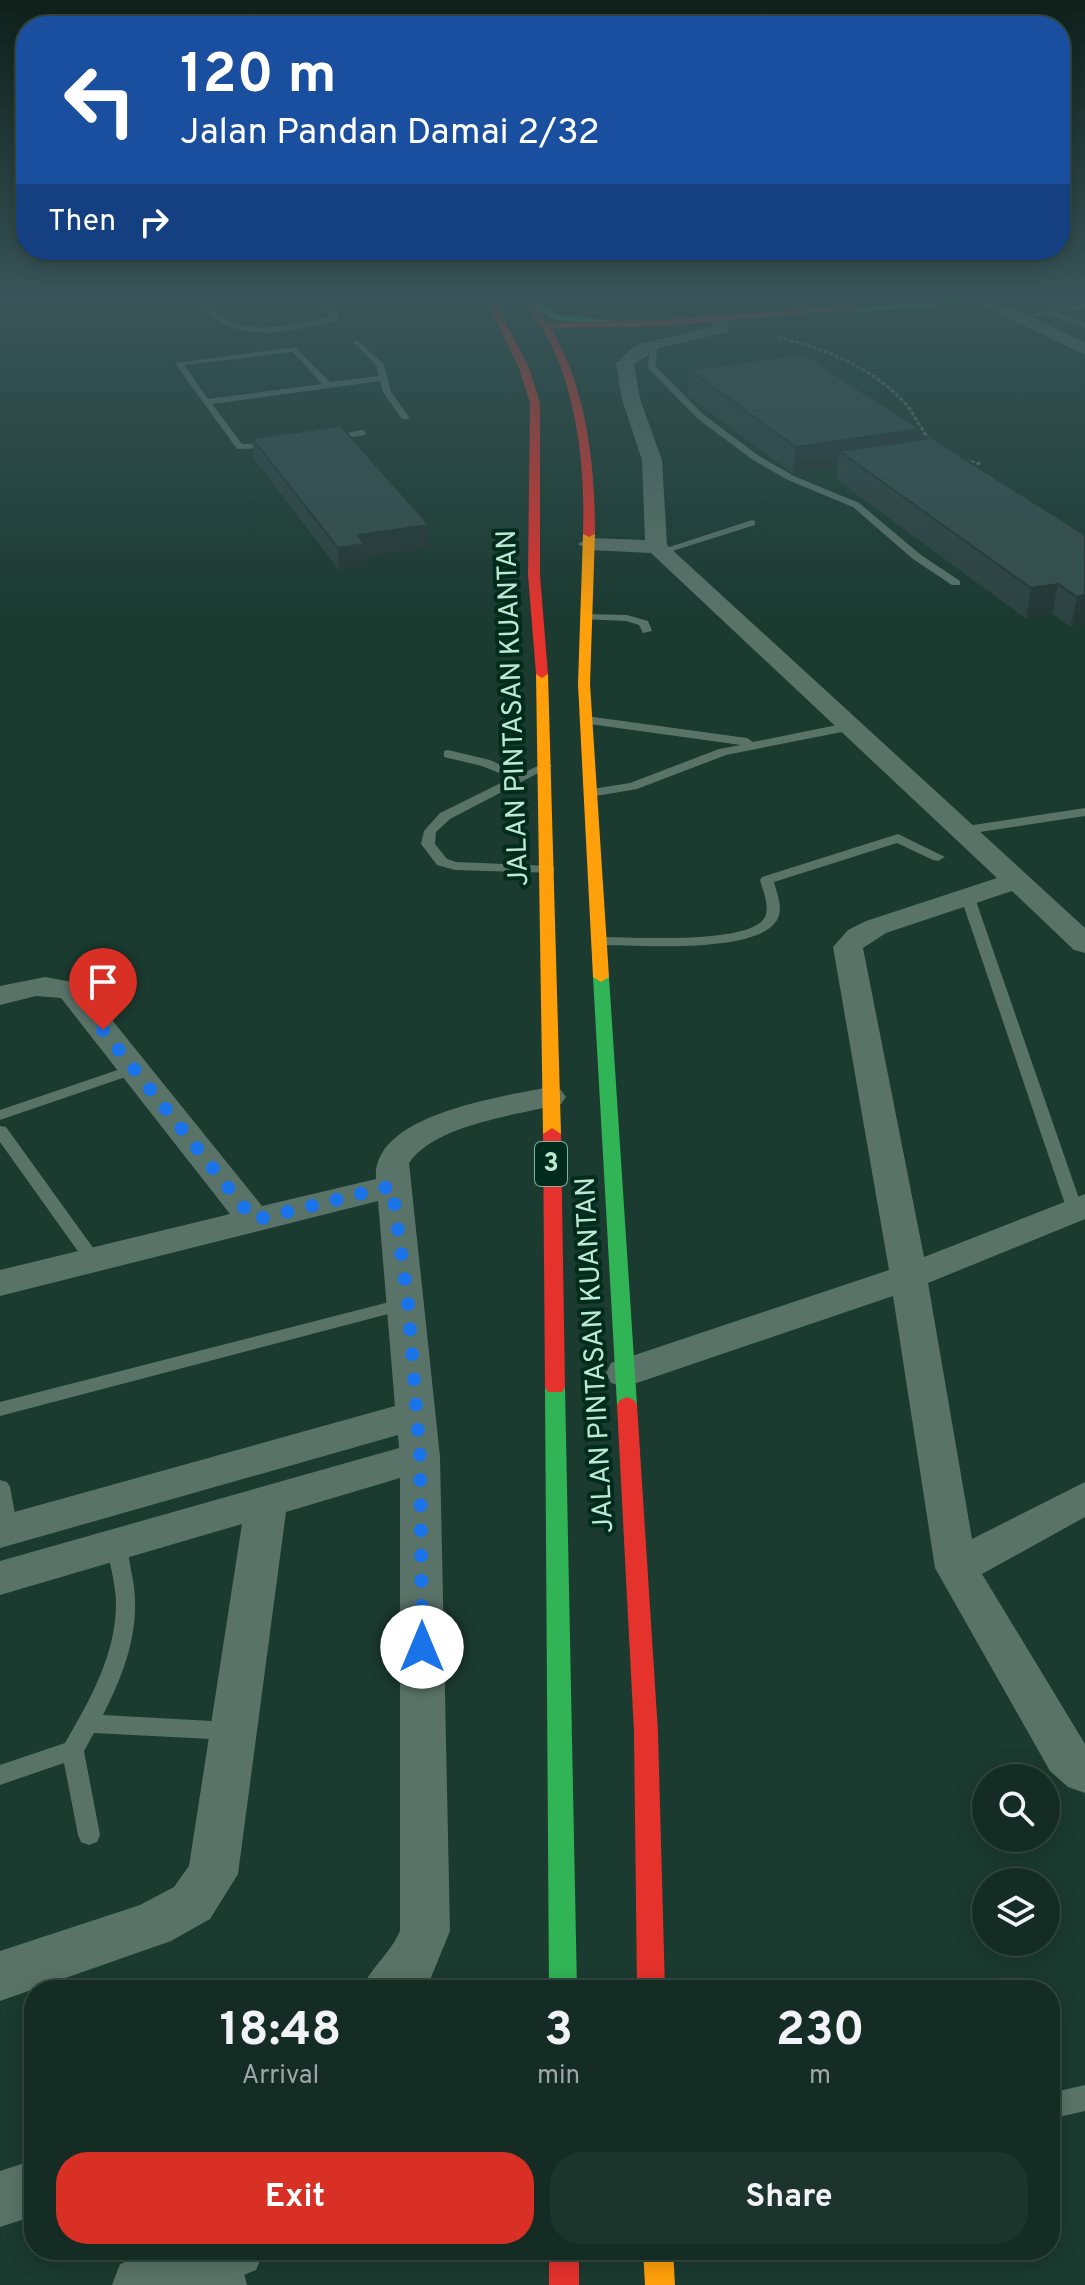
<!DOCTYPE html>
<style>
:root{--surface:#142c24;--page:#1d342c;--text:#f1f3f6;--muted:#9da7a6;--line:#334841;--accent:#d93025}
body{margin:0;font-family:Overpass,sans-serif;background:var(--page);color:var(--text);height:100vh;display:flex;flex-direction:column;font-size:30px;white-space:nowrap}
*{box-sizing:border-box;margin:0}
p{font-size:26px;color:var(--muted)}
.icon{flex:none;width:44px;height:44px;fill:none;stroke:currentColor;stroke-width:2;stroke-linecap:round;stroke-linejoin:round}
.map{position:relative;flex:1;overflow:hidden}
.sheet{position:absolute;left:24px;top:1980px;width:1036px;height:280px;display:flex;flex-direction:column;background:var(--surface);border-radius:32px;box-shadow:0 4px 20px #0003,0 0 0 2px var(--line)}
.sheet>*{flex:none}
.hud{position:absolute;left:16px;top:16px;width:1054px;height:244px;border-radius:32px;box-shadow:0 4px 20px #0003,0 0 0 2px var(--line);background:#1a4fa0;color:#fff;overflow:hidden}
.fabs{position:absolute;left:972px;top:1764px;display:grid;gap:16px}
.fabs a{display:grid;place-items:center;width:88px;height:88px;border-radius:50%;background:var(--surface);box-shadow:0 4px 20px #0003,0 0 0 2px var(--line);font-size:40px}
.pin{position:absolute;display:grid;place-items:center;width:68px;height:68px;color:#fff;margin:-82px -34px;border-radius:50% 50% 50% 0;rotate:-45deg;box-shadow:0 0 8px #0007}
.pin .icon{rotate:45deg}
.me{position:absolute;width:88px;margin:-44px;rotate:0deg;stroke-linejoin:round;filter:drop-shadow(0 0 6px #0008)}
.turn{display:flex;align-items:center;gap:28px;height:168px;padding:0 32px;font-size:36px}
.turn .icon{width:104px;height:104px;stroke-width:2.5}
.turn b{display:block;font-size:56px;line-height:68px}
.then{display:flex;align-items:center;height:76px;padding:0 32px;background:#0003;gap:16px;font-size:30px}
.eta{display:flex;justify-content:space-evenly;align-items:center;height:136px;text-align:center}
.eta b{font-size:48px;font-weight:700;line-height:56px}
.action{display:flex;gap:16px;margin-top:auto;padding:16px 32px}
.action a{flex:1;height:92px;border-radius:32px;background:var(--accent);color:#fff;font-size:32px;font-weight:700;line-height:92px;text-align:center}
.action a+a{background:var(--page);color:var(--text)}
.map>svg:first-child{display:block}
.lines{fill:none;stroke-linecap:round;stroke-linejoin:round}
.path{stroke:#5a7168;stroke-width:3;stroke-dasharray:4 2;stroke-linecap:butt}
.lane{fill:#5a7369;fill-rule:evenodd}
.street{fill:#5a7369;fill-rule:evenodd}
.fast{fill:#30b455;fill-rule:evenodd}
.slow{fill:#ff9f0a;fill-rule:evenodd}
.jam{fill:#e5322d;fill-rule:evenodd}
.wall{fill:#2d4341}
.shaded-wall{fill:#243735}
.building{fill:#344e4c;stroke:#243735;stroke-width:2}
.route{stroke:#1a73e8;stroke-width:14;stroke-dasharray:0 25.2}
.labels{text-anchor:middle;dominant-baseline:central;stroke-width:8;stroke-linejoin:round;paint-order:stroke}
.shield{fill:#002b1d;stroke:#83b09d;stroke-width:2}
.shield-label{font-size:26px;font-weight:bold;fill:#bbe9d4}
.street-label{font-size:28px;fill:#bbe9d4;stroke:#002b1d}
</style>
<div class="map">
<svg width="1085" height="2285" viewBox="0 0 1085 2285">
<rect width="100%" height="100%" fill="#1b3a30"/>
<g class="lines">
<path class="path" d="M778 337C824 348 871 367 904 402 915 414 920 430 932 442
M965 460 980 464"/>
<path class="lane" d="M196 297H204C234 343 284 326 330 317L331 315 314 297H322L339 315 336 321C284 332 230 349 196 297Z
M1085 304V308L1058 312 1085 323V328L1048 314 1020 318 1016 316Z
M357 340 384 364 391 392 409 417 408 419H402L383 392 380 381 212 404 242 444 276 443 278 445 273 448 237 449 175 363 295 347 330 382 379 376 376 365 353 342ZM293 352 322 384 208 399 184 365Z
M650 343 657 345 656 367 704 415 759 456 794 476 859 503 921 555 960 581V585H952L913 559 853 507 788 480 753 460 698 419 648 368Z
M362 430 365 431V435L327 441 322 438Z
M752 520 755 521V525L666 553 657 551Z
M585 614 627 615 648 621 652 631 643 633 639 625 626 621 581 619V615Z
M586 716 747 738 753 742 847 723 853 727 847 731 726 755 637 789 590 797 586 796V790L630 783 719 749 741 745 582 723 580 720Z
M448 750 490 760 521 774 546 762 552 766 450 819 436 832 435 844 447 859 456 862 549 866 554 867V873L455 870 437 865 421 844 424 831 440 813 511 778 482 766 444 757V751Z
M1085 808V816L960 835 954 831 960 827Z
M898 834 945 857 938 861 933 860 897 843 774 882C777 894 783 907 778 918 762 955 634 945 599 945L592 941 599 937C629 937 751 945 765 917 770 906 763 891 760 880L762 877Z
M968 894 975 898 1083 1210 1081 1214H1069L1067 1210 961 898Z
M135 1064 143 1069 140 1072 0 1120V1110Z
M0 1126 6 1127 99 1256 102 1260 99 1264H87L0 1142Z
M405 1298 411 1300 414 1304 411 1308 0 1416V1402Z
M0 1480 7 1482 10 1487 18 1530 15 1535 8 1538 0 1534Z
M116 1537 123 1539C128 1549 129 1559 131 1570 143 1622 127 1668 103 1715L230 1722 238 1724 241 1731 238 1738 230 1740 94 1733 84 1751 100 1835 97 1842 89 1845 81 1842 78 1835 64 1763 0 1785V1765L65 1743C90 1700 117 1653 116 1601 115 1582 110 1564 106 1545L109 1539Z
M1085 2085V2111L1050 2119V2093Z
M218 2250H238L247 2285H219L214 2259Z"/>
<path class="street" d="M603 297H732L724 302H611Z
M978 297H991L1085 343V355L978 303Z
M721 313 729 318 728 332 659 348 634 364 640 399 662 460 667 545 1085 928V953L1074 950 1012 891 886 933 863 948 924 1257 1085 1194V1219L928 1283 972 1539 1085 1482V1517L982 1574 1085 1744V1793L1068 1787 1050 1771 935 1568 893 1296 625 1387 611 1383 606 1373 611 1363 889 1270 833 947 848 930 866 921 997 878 651 553 589 550 578 544 589 538 645 540 642 460 622 399 616 363 636 345 709 328 713 326 715 314Z
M45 977 83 984 262 1206 376 1179C371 1114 502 1097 549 1087L561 1090 566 1097 561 1104C518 1115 435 1124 409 1163L440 1457 450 1931 430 1980 421 1990H361C371 1967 390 1954 400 1931V1478L286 1512 238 1874 210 1919 171 1941 0 2001V1951L140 1905 174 1887 189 1866 242 1524 0 1595V1561L399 1448 398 1435 0 1548V1516L395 1406 378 1201 0 1296V1270L230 1214 61 998 36 996 0 1005V986Z
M34 2160V2216L0 2227V2171Z
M157 2250H265L256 2270 219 2285H112L120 2264Z"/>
<path class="fast" d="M962 298 965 303 857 312 853 309Z
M527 300H533L558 315 622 322 618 325 556 320 527 304Z
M601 972 609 977 637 1405 634 1410H620L617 1405 593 977Z
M555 1379 562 1382 565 1387 577 1990H549L545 1387 548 1382Z"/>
<path class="slow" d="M589 531 595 534 590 684 609 977 601 982 593 977 578 684 583 534Z
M542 670 548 674 561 1134 552 1140 543 1134 536 674Z
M643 2250H673L675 2285H645Z"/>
<path class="jam" d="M485 297H493L529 368 540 403V575L548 674 542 678 536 674 528 575 530 403 519 368Z
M523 297H531L547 323 659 320 857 306 861 309 659 326 551 328C587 390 595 464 595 534L589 537 583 534C585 474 579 411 556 355 546 333 535 318 523 297Z
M552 1128 561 1134 565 1387 562 1392H548L545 1387 543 1134Z
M627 1397 634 1400 637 1405 658 1732 665 1990H637L634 1732 617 1405 620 1400Z
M549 2250H579V2285H549Z"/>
</g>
<path class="wall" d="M689 370 919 429 917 440 1085 535V625L1071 627 1052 614 1026 619 836 479 837 468 793 474 687 395Z
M252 438 430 547 365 557V566L339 570 254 459Z"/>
<path class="shaded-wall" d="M919 429 915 456 839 451 837 468 793 474 796 447Z
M429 525 430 547 365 557V566L339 570 338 548 358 535Z
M1058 584 1052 614 1026 619 1031 588Z
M1085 595V625L1071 627 1077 597Z"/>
<path class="building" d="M803 354 919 429 796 447 689 370Z
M341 426 429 525 358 535 364 544 338 548 252 438Z
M932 438 1085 535V595L1077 597 1058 584 1031 588 839 451Z"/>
<linearGradient id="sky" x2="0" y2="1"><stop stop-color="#0f201a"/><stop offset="0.48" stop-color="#395559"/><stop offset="1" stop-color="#395559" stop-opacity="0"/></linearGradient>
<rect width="1085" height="617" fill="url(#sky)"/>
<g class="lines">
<path class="route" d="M103 1030 254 1220 392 1186 408 1303 420 1457 422 1647"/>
</g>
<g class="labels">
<rect class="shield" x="535" y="1142" width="32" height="44" rx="6"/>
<g class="shield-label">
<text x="551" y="1164">3</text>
</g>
<g class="street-label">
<text transform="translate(514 708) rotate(-92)">JALAN PINTASAN KUANTAN</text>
<text transform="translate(596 1355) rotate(-93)">JALAN PINTASAN KUANTAN</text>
</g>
</g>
</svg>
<div class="fabs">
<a><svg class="icon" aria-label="search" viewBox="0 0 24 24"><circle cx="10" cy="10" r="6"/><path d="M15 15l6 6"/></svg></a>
<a><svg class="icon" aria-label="layers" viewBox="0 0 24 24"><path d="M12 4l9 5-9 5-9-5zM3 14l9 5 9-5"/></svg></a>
</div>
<div class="pin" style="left:103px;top:1030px;background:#d93025"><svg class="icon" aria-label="arrive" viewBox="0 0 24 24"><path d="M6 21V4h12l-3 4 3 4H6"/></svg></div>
<svg class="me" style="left:422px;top:1647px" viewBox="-20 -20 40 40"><circle r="19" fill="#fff"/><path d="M0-13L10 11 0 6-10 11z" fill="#1a73e8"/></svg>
<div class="hud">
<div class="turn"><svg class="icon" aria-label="left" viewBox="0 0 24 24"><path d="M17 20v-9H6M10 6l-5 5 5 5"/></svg><div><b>120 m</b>Jalan Pandan Damai 2/32</div></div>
<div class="then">Then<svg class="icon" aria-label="right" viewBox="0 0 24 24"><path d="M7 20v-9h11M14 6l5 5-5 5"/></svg></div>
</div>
<section class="sheet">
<div class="eta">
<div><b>18:48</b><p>Arrival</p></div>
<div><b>3</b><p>min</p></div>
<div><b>230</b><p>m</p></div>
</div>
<div class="action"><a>Exit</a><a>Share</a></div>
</section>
</div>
